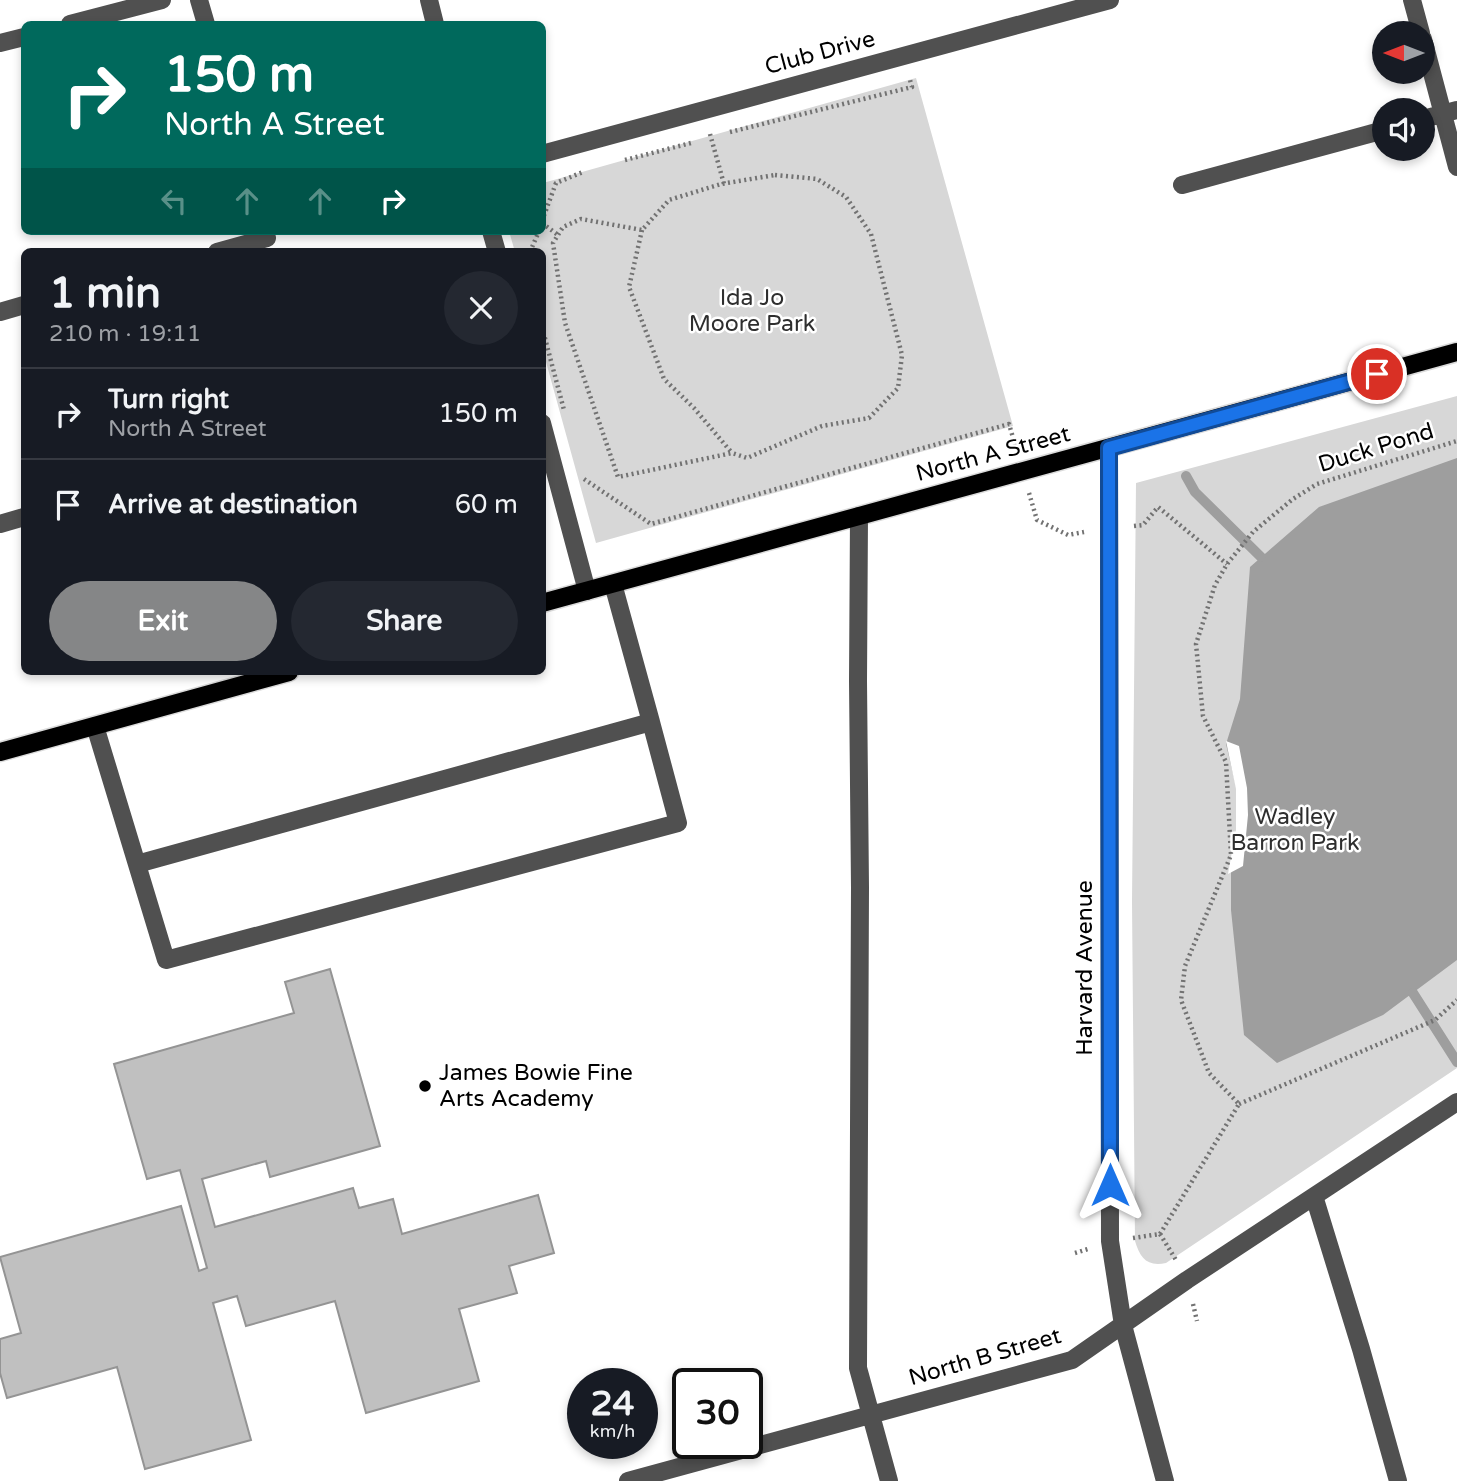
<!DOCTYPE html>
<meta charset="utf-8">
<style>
:root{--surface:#171b24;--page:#242831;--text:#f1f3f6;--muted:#9ea1a6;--line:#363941;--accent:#858687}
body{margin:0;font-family:"Varela Round",sans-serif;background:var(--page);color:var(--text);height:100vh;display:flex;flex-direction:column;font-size:26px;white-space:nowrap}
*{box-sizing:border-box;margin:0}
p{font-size:23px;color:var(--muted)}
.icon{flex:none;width:38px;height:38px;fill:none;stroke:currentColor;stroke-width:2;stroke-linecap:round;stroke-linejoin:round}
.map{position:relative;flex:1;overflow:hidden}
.sheet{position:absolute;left:21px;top:248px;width:525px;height:427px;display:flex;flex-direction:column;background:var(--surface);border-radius:10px;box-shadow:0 4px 10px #0003}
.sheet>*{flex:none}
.top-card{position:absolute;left:21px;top:21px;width:525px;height:214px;border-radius:10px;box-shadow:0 4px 10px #0003;background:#00695c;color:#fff;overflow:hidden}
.needle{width:46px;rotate:270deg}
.fabs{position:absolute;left:1372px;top:21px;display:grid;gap:14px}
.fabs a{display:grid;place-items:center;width:63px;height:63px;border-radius:50%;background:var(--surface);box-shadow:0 4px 10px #0003;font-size:35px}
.speed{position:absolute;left:567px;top:1368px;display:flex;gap:14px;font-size:35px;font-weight:700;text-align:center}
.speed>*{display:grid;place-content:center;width:91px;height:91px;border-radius:50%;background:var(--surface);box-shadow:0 4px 10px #0003;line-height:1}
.speed small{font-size:18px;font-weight:400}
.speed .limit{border:4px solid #111;border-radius:10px;background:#fff;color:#111}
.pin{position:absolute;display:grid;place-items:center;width:60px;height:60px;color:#fff;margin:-30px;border:4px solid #fff;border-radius:50%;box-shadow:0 2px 7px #0007}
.me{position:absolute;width:77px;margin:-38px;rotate:0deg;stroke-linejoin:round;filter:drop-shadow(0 0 5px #0008)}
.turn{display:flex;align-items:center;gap:24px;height:147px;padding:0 28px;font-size:32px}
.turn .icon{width:91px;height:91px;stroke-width:2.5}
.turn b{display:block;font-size:49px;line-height:60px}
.lanes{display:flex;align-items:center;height:66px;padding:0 28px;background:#0003;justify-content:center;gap:35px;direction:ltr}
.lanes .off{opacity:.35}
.round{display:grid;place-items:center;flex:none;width:74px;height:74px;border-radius:37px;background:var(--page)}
.headline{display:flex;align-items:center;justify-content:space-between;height:119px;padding:0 28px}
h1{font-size:42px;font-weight:800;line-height:52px}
.action{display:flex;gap:14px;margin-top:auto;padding:14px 28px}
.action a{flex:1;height:80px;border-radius:42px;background:var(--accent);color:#fff;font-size:28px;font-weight:800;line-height:80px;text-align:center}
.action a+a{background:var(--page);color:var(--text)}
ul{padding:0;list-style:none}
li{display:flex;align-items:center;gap:21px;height:91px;padding:0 28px;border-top:2px solid var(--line)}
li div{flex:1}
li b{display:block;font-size:26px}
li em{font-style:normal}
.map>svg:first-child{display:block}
.green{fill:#d7d7d7}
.water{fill:#9e9e9e}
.pier{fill:#fff}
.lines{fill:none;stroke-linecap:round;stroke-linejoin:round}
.stream{stroke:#9e9e9e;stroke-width:10}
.building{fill:#c0c0c0;stroke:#949494;stroke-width:2}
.major-casing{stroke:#dbdbdb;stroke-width:21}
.path{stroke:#727272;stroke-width:4.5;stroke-dasharray:2 3.5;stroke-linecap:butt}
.minor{stroke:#505050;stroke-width:18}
.major{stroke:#000;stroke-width:18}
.route-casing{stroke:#114b97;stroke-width:18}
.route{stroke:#1a73e8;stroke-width:12}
.poi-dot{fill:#000;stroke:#fff;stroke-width:2.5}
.labels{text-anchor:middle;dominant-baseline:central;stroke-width:5;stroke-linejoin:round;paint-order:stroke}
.street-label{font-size:23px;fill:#000;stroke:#fff}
.park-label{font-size:23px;fill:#2e2e2e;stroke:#fff}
.poi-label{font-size:23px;fill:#000;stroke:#fff;text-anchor:start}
</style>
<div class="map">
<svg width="1457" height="1481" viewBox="0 0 1457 1481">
<rect width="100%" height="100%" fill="#fff"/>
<path class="green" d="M916 78 1013 426 596 543 543 351 542 252H515L509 231H542L543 183Z
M1457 396V1068L1166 1263C1147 1267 1140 1258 1135 1241L1132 902 1136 483Z"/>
<path class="water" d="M1457 458V960L1383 1015 1277 1063 1244 1035 1231 910V873L1236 829 1237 790 1226 744 1240 699 1250 567 1319 507Z"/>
<path class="pier" d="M1226 741 1239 746 1247 788 1248 815 1243 866 1228 874 1236 829V789Z"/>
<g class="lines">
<path class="stream" d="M1186 476 1195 492 1261 557
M1413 993 1457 1062"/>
</g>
<path class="building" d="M330 969 380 1146 270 1177 266 1161 202 1179 215 1227 353 1188 359 1208 393 1199 402 1234 538 1195 554 1253 509 1266 517 1293 459 1309 479 1381 366 1413 335 1301 246 1326 237 1296 213 1303 251 1440 145 1469 117 1367 7 1398 0 1373V1339L21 1333 0 1257 181 1206 199 1271 207 1268 180 1170 147 1179 114 1064 294 1013 285 982Z"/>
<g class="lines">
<g class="major-casing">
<path id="major" d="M542 603 1457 352
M0 752 289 672"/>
</g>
<path class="path" d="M730 132 912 87 910 80
M710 134 724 184
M625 160 691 143
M775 175 817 179 846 197 871 234 902 355 898 388 869 418 822 426 747 458 732 453 618 477 565 323 553 243 563 227 581 219 642 230 669 200 721 184Z
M542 221 556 183 583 172
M542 223 558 235
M642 230 629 287 664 379 694 408 732 453
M530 252 539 231
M542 327 564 410
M584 479 651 524 1009 424 1016 448
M1029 493 1037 520 1068 535 1084 532
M1134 526 1143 525 1158 507 1227 564
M1239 1104 1435 1020 1457 1000
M1160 1234 1239 1104 1209 1073 1181 1000 1185 966 1231 855 1226 762 1203 716 1196 644 1215 585 1227 564 1253 532 1293 499 1317 484 1457 441
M1160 1234 1176 1260
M1133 1238 1160 1234
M1075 1253 1088 1249
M1193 1304 1197 1321"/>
<path class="minor" d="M199 0 206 24
M429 0 435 24
M1412 0 1421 33
M70 24 162 0
M1423 39 1457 167
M0 43 24 37
M1423 119 1457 110
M542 154 1110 0
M1182 185 1384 130
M491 231 497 252
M217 252 267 238
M0 312 24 305
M542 423 587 591
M1109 448 1110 1241 1123 1325 1165 1481
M859 516 858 681 860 887 858 1368 889 1481
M0 524 24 517
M613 584 651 722
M95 726 166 960 678 823 651 722 137 864
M1314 1196 1361 1349 1398 1481
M628 1481 1072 1360 1187 1280 1457 1102"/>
<use href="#major" class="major"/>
</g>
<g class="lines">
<g class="route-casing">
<path id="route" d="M1110 1185 1109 448 1377 374"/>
</g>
<use href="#route" class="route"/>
</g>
<circle class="poi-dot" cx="425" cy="1086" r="7"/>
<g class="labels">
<g class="street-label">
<text transform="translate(820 53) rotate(-15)">Club Drive</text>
<text transform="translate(1376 448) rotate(-17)">Duck Pond</text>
<text transform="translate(993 454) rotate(-15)">North A Street</text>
<text transform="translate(1085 968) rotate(-90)">Harvard Avenue</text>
<text transform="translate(985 1357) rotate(-16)">North B Street</text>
</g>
<g class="park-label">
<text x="752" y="298">Ida Jo<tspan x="752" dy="26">Moore Park</tspan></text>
<text x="1295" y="817">Wadley<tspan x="1295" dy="26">Barron Park</tspan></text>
</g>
<g class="poi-label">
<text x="439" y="1073">James Bowie Fine<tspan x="439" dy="26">Arts Academy</tspan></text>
</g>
</g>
</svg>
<div class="fabs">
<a><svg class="needle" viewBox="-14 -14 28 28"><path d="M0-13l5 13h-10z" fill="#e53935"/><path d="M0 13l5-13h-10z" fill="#9ea1a6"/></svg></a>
<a><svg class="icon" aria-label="sound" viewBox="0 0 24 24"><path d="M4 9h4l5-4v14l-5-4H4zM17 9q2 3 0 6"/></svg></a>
</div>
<div class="speed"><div>24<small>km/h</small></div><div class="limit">30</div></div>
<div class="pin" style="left:1377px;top:374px;background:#d93025"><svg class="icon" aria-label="arrive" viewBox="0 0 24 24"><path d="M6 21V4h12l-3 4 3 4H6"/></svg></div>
<svg class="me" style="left:1110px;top:1185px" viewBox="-20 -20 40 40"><path d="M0-17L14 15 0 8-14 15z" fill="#1a73e8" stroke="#fff" stroke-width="4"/></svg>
<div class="top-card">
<div class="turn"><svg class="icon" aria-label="right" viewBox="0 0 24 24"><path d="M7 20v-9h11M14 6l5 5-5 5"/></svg><div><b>150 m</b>North A Street</div></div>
<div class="lanes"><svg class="icon off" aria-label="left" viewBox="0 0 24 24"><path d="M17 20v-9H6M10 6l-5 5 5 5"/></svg><svg class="icon off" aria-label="ahead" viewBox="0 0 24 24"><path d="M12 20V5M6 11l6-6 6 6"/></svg><svg class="icon off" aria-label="ahead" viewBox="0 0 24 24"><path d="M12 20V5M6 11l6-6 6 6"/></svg><svg class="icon" aria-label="right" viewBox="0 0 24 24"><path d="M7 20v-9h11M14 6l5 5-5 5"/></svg></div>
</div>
<section class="sheet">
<div class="headline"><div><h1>1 min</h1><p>210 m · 19:11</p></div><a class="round"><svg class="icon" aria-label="close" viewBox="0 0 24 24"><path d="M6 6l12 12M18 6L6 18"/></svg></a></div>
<ul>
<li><svg class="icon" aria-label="right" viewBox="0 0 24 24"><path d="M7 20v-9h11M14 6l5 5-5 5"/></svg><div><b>Turn right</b><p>North A Street</p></div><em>150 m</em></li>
<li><svg class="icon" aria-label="arrive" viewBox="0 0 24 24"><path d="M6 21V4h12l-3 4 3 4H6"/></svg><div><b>Arrive at destination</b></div><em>60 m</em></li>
</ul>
<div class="action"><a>Exit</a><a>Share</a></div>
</section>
</div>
